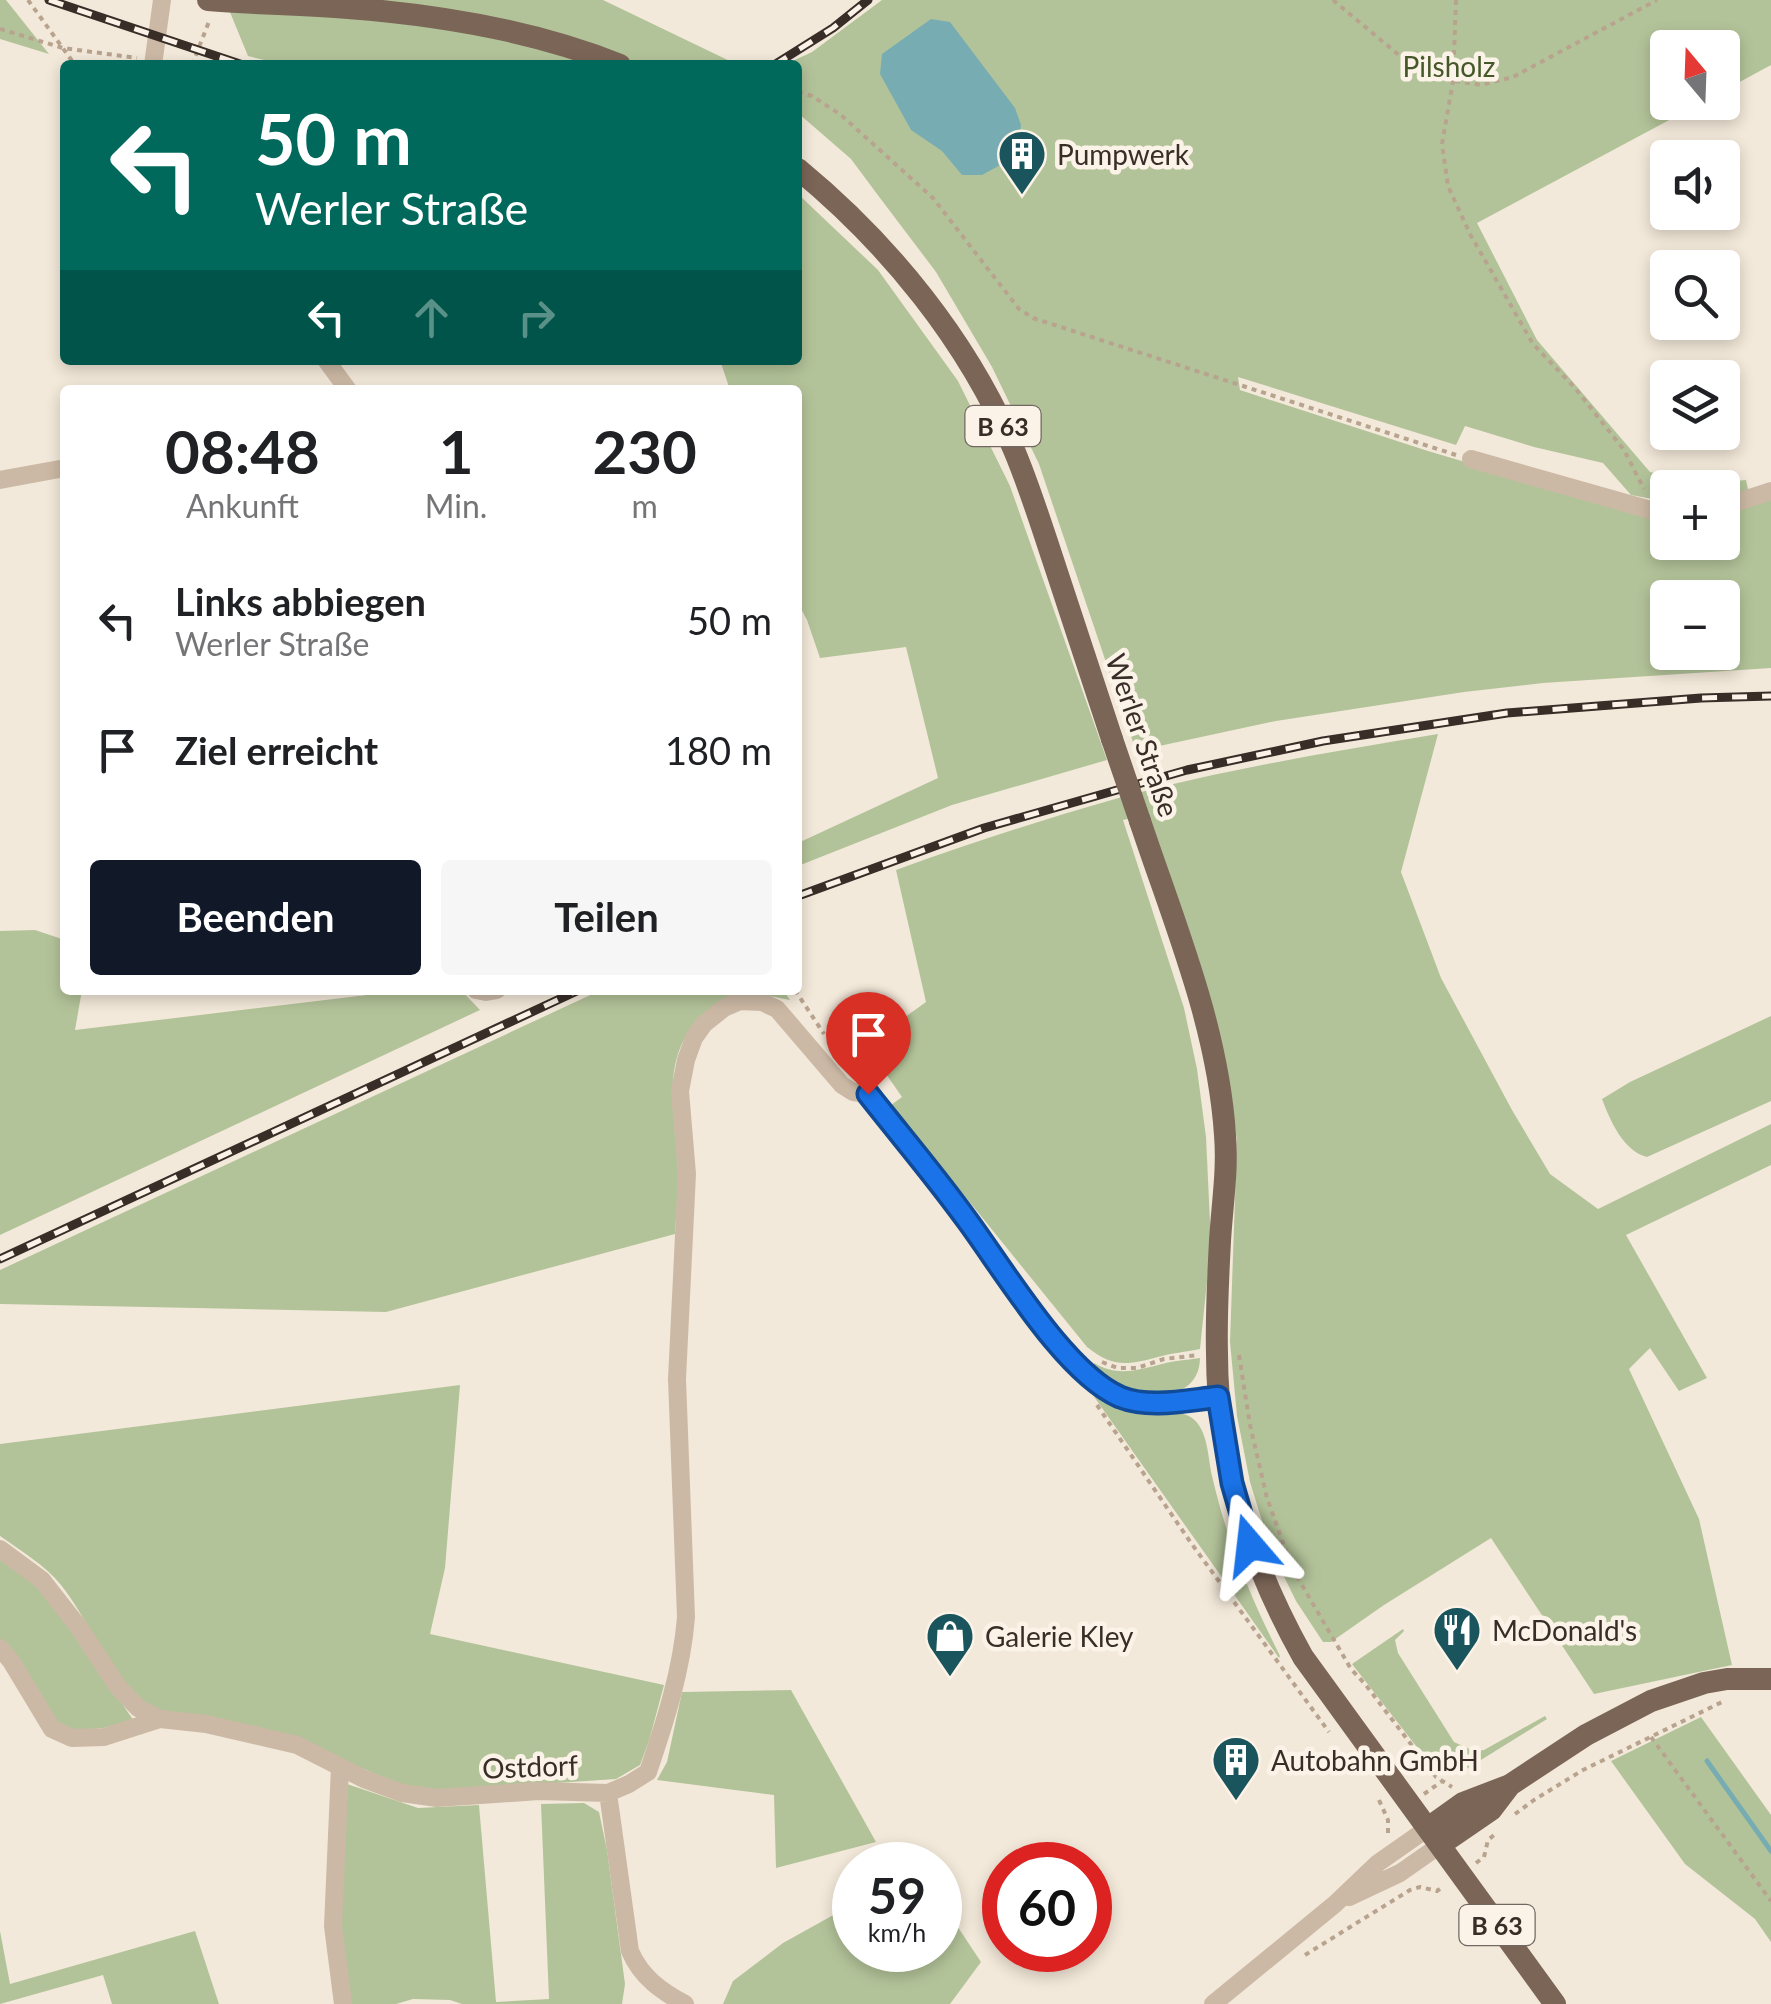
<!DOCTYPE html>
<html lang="de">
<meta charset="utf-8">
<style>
:root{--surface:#fff;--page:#f6f6f6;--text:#202124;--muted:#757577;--accent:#111827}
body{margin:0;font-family:Lato,sans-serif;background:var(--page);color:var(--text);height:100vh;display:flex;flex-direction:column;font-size:38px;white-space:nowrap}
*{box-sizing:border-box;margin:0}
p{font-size:32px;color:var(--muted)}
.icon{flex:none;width:55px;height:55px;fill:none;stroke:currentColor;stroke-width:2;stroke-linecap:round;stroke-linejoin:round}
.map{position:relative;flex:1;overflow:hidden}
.drawer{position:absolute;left:60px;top:385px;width:742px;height:610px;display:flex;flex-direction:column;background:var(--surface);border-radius:10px;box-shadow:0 5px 15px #0003}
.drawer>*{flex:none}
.banner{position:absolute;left:60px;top:60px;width:742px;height:305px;border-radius:10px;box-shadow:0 5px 15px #0003;background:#00695c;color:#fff;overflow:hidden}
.needle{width:65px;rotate:341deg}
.buttons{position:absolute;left:1650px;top:30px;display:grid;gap:20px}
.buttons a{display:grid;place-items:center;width:90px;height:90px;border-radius:10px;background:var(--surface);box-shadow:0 5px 15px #0003;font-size:50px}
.speed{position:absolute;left:832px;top:1842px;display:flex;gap:20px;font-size:50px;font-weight:700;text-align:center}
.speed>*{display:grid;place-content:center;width:130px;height:130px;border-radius:50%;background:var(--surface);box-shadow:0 5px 15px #0003;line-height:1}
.speed small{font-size:25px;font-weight:400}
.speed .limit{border:15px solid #d22;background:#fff;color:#111}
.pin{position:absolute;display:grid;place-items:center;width:85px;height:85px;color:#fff;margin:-102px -42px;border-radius:50% 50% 50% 0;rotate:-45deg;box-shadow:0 0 10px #0007}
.pin .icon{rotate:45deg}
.me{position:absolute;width:110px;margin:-55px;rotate:343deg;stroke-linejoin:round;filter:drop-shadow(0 0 8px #0008)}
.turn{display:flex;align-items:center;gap:35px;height:210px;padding:0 30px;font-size:45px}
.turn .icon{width:130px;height:130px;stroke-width:2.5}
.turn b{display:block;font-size:70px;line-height:85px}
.lanes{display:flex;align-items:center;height:95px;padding:0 30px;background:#0003;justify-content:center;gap:50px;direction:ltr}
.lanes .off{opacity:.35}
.eta{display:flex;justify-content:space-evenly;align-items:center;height:170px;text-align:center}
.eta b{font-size:60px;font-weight:700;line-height:70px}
.primary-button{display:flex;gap:20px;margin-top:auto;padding:20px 30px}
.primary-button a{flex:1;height:115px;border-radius:10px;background:var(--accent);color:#fff;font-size:40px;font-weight:700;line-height:115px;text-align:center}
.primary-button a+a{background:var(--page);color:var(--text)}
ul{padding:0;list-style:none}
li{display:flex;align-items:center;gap:30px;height:130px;padding:0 30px}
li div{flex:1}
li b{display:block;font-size:38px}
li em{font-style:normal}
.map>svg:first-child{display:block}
.green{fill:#b3c399;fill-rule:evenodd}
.water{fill:#77adb2}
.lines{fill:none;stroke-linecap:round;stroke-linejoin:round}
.stream{stroke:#77adb2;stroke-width:5}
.path{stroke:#b8a38f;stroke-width:4;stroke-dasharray:5 5;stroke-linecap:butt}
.minor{stroke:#ccb9a5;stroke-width:18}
.major{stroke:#7b6557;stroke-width:22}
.rail-casing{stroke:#382d27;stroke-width:9}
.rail{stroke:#fbf3e7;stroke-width:5;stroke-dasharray:15;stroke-linecap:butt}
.major-bridge{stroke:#7b6557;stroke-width:22}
.route-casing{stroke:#114b97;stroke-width:25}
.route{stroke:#1a73e8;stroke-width:18}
.labels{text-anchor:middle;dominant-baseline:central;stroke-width:9;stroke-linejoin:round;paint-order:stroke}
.shield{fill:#fbf3e7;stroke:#726861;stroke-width:2.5}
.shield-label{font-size:25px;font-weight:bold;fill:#382d27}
.park-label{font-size:28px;fill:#445829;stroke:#fbf3e7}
.poi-label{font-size:28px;fill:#382d27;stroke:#fbf3e7;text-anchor:start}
.street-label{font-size:28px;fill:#382d27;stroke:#fbf3e7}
</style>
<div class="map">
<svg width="1771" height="2004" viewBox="0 0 1771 2004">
<rect width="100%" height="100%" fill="#f3e9da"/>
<path class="green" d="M0 0H6L49 54 0 39Z
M225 0H603L736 64 284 65 248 56Z
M882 0H1771V65L1723 91 1722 48H1668V102L1701 103 1477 223 1537 340 1650 472 1699 484 1746 480 1749 494 1771 488V668L1543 683 1464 692 1276 721 1136 751 1039 464 992 367 936 272 877 194 851 159 798 113V65H784L812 52ZM1238 377 1456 445 1465 426 1534 447 1603 463 1631 495 1653 499 1655 518 1428 451 1240 390ZM1668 488H1722V542H1668ZM1668 598H1722V652H1668Z
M798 194 878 270 958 381 1010 486 1107 760 952 805 798 866V843L938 778 906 647 820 658 807 620 798 603V390H730L720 360H798Z
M1438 734 1401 872 1441 978 1512 1110 1550 1174 1598 1209 1771 1124V1165L1626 1235 1707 1378 1679 1391 1650 1348 1629 1369 1699 1519 1732 1665 1594 1694 1491 1538 1384 1605 1331 1642H1323L1296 1601 1271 1550 1250 1482 1237 1416 1230 1342 1237 1140 1225 1061 1145 815 1123 820 1184 1008 1197 1069 1206 1137 1211 1243 1200 1349C1186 1352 1171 1353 1158 1357 1128 1365 1113 1368 1087 1347L891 1105 902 1097 866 1045 926 1002 896 870C968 844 1041 820 1115 799 1221 770 1330 752 1438 734Z
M35 930 65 940V990H82L75 1030 409 990H461L480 1010 0 1235V931Z
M601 990H783L790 1000C775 998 758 992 743 992 731 993 718 1003 709 1010 656 1053 676 1112 678 1171 679 1192 676 1213 675 1234L386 1312 0 1304V1270Z
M1771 1016V1101L1647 1157C1623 1151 1610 1120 1602 1099L1630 1082Z
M1200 1358C1199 1401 1150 1399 1120 1385 1110 1380 1102 1374 1094 1367V1363C1116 1376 1135 1371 1158 1365 1171 1361 1186 1360 1200 1358Z
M460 1385 445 1568 430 1634 664 1685 649 1741 640 1765 616 1779 438 1791 405 1787 343 1760 162 1714C112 1688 95 1628 61 1585 46 1566 20 1550 0 1536V1444Z
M1090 1391C1108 1402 1125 1412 1147 1413 1162 1415 1179 1409 1192 1418 1208 1429 1208 1458 1212 1476 1227 1541 1250 1596 1280 1656L1279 1658Z
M0 1557 45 1593 134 1721 103 1728 74 1731 59 1724 0 1640Z
M1403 1629 1404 1631 1395 1640 1398 1653 1454 1742 1474 1751 1484 1750 1545 1716 1547 1719 1460 1773 1451 1775 1434 1769 1352 1664Z
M791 1690 876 1842 776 1868 774 1795 657 1780 667 1762 682 1692Z
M1701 1717 1771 1815V1942L1755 1919 1685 1864 1611 1761Z
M347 1784 418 1808 479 1805 496 2002 549 1999 541 1804 584 1803 599 1812 607 1850 625 1984 622 2004H462L450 2000 413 1999 396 2004H351L339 1924Z
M940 1900 981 1962 950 2004H723L733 1981 783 1943 855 1903V1950H940Z
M0 1931 10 1984 195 1931 219 2004H112L103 1975 0 2004Z"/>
<path class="water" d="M931 19 950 22 1015 108 1021 125 1018 146 1004 163 982 175H962L942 151 911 130 880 74 882 54Z"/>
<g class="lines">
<path class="stream" d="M1707 1761 1771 1851"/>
<path class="path" d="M28 0 75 65
M1333 0 1424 76 1481 85 1513 77 1657 0
M1456 0 1453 81 1442 144 1448 186 1470 234 1533 344 1575 388 1624 450 1644 489
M0 29 63 48 137 58
M192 65 210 19
M798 92 812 96 841 115 933 198 1019 309 1033 318 1456 455
M795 990 824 1034
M1239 1355 1250 1425 1267 1498 1292 1568 1351 1669 1365 1684 1436 1777 1452 1787
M1102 1362 1118 1368H1137L1164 1359 1199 1355
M1097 1405 1191 1543 1329 1732
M1651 1737 1771 1901
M1424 1794 1441 1782
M1379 1800 1388 1820V1833
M1515 1814 1534 1800 1583 1770 1722 1702
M1476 1863 1484 1857 1488 1840 1494 1835
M1305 1955 1410 1890 1420 1887 1437 1891 1444 1886"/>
<path class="minor" d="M153 65 162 0
M326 360 348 390
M1471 459 1668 515
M0 480 65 468
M1722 507 1771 491
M476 990 486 992 497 990
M0 1549 42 1580 78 1626 118 1687 138 1708 160 1719
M0 1648 11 1661 52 1729 72 1738 104 1737 160 1719 206 1724 297 1745 364 1779 402 1793 437 1798 539 1791 608 1793 629 1784 648 1772C665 1722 682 1670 686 1617L677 1379 687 1174 680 1091 686 1060 694 1038 704 1024 724 1008 740 1001 762 1002 777 1009 842 1085 853 1092 868 1094C901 1136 936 1177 967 1220 1004 1270 1064 1373 1120 1396 1150 1409 1187 1400 1218 1397
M340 1767 333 1926 343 2004
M608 1793 630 1951C641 1977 661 1991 685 2004
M1349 1897 1400 1873 1440 1845
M1213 2004 1335 1904 1378 1863 1428 1828"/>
<path class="major" d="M208 0C254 4 301 4 348 8 440 15 533 30 620 65
M798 169C889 244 968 341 1014 450 1030 488 1042 527 1055 566 1074 624 1093 681 1112 739
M1140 821C1174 923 1218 1026 1225 1135 1228 1170 1222 1206 1220 1241 1218 1278 1216 1317 1217 1354 1217 1461 1251 1564 1303 1657L1555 2004
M1428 1828 1463 1803 1510 1785 1586 1735 1651 1701 1704 1683 1727 1679H1771
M1440 1845 1491 1810 1510 1785"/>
<g class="rail-casing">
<path id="rail" d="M49 0 243 65
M774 65 833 28 868 0
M798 896 984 828 1187 770 1323 741 1507 713 1701 698 1771 696
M0 1259 579 990"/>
</g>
<use href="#rail" class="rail"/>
<path class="major-bridge" d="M1112 739 1140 821"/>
</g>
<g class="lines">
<g class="route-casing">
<path id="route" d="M868 1094C901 1136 936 1177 967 1220 1004 1270 1065 1373 1120 1397 1150 1409 1188 1400 1218 1397L1232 1483 1250 1545"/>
</g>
<use href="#route" class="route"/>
</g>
<defs>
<g id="building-pin" transform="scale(2.5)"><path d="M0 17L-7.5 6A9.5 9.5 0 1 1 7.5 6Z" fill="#1a545c" stroke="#fbf3e7"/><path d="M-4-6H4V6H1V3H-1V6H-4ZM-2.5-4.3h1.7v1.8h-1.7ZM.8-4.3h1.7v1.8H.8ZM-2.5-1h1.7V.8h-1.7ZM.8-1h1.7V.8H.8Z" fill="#fff"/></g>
<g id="restaurant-pin" transform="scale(2.5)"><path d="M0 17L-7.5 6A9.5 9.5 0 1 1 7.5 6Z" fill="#1a545c" stroke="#fbf3e7"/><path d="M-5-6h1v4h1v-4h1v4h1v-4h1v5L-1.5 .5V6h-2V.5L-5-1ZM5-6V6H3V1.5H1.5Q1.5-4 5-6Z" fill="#fff"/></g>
<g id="shop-pin" transform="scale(2.5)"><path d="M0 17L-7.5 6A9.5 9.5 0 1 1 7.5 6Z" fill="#1a545c" stroke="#fbf3e7"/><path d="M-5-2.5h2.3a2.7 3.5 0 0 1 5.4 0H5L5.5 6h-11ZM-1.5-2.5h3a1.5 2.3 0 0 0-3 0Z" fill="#fff"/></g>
</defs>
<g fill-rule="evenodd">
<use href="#building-pin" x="1022" y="154"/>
<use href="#restaurant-pin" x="1457" y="1630"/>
<use href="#shop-pin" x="950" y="1636"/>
<use href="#building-pin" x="1236" y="1760"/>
</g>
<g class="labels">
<g class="shield">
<rect x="965.5" y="406" width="75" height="40" rx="8"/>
<rect x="1459.5" y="1905" width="75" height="40" rx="8"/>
</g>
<g class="shield-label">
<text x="1003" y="426">B 63</text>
<text x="1497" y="1925">B 63</text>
</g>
<g class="park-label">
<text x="1449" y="66">Pilsholz</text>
</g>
<g class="poi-label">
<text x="1057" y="154">Pumpwerk</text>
<text x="1492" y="1630">McDonald's</text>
<text x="985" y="1636">Galerie Kley</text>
<text x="1271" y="1760">Autobahn GmbH</text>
</g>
<g class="street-label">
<text transform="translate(1143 735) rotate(71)">Werler Straße</text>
<text transform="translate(530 1766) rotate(-2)">Ostdorf</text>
</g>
</g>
</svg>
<div class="buttons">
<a><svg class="needle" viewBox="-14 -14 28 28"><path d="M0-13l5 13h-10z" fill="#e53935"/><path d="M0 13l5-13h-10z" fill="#757577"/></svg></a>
<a><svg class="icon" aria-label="sound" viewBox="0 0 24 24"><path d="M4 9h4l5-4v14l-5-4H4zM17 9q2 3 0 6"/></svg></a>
<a><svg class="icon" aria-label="search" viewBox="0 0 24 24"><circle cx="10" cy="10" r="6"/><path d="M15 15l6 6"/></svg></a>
<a><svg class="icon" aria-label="layers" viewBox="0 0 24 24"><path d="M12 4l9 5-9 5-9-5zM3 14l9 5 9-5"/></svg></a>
<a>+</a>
<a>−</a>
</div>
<div class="speed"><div>59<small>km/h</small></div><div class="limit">60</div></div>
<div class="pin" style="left:868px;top:1094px;background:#d93025"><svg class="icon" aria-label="arrive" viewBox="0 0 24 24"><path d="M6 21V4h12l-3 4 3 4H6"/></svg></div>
<svg class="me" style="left:1250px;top:1545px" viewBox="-20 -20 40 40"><path d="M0-17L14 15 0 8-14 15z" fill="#1a73e8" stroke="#fff" stroke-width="4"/></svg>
<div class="banner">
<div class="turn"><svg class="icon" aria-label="left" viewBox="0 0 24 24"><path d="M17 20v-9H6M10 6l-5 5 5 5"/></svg><div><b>50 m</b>Werler Straße</div></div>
<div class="lanes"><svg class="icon" aria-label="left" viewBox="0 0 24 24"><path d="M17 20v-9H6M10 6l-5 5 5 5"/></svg><svg class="icon off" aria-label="ahead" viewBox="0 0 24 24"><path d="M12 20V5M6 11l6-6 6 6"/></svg><svg class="icon off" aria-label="right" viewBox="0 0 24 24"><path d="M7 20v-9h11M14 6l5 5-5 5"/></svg></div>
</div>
<section class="drawer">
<div class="eta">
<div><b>08:48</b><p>Ankunft</p></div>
<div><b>1</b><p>Min.</p></div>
<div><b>230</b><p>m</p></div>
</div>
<ul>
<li><svg class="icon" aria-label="left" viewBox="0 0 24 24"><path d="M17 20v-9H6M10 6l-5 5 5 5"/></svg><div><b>Links abbiegen</b><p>Werler Straße</p></div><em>50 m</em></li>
<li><svg class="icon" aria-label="arrive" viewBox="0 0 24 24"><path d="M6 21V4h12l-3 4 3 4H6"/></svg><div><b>Ziel erreicht</b></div><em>180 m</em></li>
</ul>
<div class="primary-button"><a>Beenden</a><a>Teilen</a></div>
</section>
</div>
